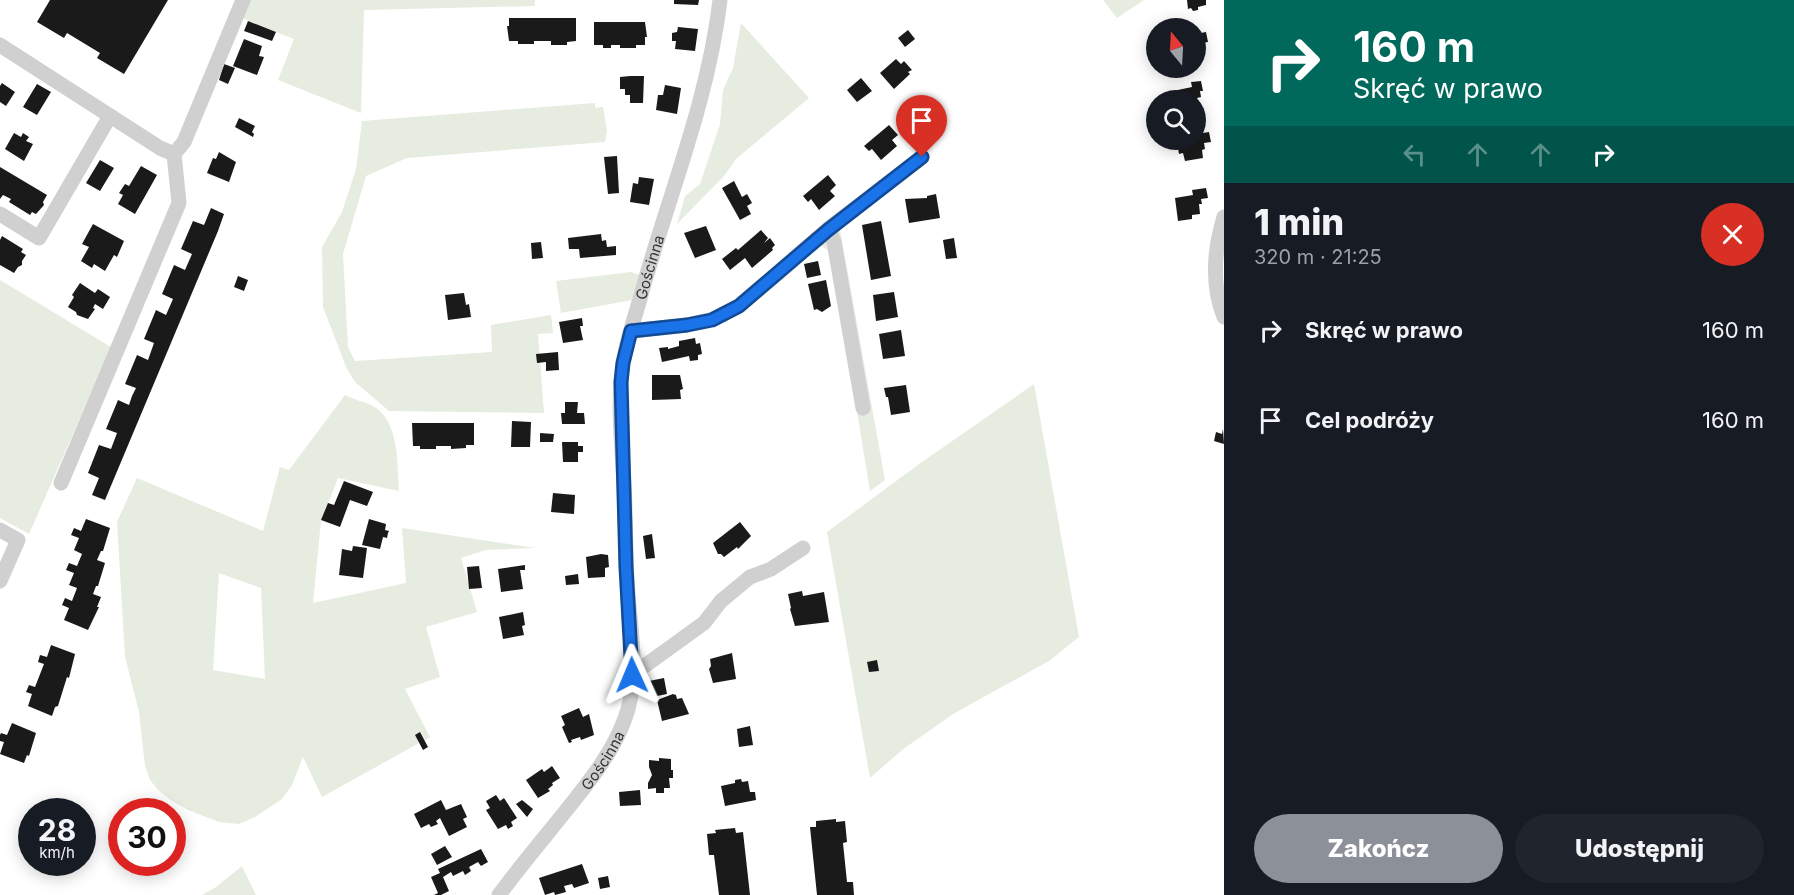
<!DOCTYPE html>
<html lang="pl">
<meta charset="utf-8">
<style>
:root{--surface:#171b24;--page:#20242c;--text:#f1f3f6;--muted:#9ea1a6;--accent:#8c9099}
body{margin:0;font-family:Inter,sans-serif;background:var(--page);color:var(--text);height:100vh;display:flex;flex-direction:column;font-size:22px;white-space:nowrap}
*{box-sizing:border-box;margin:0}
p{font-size:20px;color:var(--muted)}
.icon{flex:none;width:33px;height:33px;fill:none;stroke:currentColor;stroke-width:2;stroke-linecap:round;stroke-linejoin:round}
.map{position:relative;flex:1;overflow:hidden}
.sheet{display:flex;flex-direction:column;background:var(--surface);width:570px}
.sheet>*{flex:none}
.hud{background:#00695c;color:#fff;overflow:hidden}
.needle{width:39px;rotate:342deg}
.buttons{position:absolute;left:1146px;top:18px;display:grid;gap:12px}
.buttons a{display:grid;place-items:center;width:60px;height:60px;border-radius:50%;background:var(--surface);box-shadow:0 3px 15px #0003;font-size:30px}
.speed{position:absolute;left:18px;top:798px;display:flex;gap:12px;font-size:30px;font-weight:700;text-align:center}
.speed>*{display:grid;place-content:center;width:78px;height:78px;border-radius:50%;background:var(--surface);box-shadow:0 3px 15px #0003;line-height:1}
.speed small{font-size:15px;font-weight:400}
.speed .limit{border:9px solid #d22;background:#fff;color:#111}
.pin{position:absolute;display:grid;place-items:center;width:51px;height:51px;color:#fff;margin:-62px -26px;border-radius:50% 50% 50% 0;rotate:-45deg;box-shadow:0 0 6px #0007}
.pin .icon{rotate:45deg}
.me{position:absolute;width:66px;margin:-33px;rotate:359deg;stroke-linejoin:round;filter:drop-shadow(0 0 4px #0008)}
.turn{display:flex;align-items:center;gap:21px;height:126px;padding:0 30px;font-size:27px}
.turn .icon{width:78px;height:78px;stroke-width:2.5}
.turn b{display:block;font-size:42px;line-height:51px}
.lanes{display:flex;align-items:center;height:57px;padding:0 30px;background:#0003;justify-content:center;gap:30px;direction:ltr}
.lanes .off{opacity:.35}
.round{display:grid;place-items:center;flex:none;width:63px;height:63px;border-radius:32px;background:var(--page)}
.overview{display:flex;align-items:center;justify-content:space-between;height:102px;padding:0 30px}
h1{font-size:36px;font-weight:800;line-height:45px}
.action{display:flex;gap:12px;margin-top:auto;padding:12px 30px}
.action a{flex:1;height:69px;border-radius:36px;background:var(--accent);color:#fff;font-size:24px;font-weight:800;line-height:69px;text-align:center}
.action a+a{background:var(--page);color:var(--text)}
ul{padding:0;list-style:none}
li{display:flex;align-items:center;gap:18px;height:90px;padding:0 30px}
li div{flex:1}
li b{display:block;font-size:22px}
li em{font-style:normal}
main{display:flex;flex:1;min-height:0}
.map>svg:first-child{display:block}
.green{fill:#e6ecdf;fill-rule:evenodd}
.building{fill:#1a1a1a}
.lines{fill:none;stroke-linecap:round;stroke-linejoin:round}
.street{stroke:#d0d0d0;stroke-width:15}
.route-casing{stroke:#114b97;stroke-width:15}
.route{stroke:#1a73e8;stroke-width:10}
.labels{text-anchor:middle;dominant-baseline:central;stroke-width:6;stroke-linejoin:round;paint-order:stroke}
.street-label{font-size:15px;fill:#333;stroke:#fff}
</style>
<main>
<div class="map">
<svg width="1224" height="895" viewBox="0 0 1224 895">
<rect width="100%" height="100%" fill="#fff"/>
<path class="green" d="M246 0H535V6L364 10 361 113 278 80 294 39 239 17Z
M1103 0H1144L1117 18Z
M741 23 809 98 736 159 724 176 677 224 685 196 700 184 720 124 723 90 733 68Z
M595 103V108L603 107 607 131 605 142 407 158 366 176 343 254 348 347 355 361 492 352 491 325 551 315 553 333 538 334 544 413 389 411 355 382 347 369 323 307 322 247 342 212 356 169 362 121Z
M839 224 885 480 870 491 831 252 816 243Z
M631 272 639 275 632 300 561 313 556 281Z
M0 280 111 347 29 534 0 518Z
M1034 384 1079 637 1049 661 953 714 902 750 870 778 827 532 922 462Z
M345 395C354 400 363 401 371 405 400 419 397 464 399 491L338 478 321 521 313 603 406 583 402 528 535 548 486 550 461 558 477 612 426 627 440 677 405 689 430 737 322 797 303 757 292 785 282 799 255 817 239 824 219 822 188 810 172 801 159 791 150 780 145 766 139 712 125 657 117 522 137 478 263 531 280 467 289 470ZM219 573 261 588 265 679 213 670Z
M242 866 256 895H202L216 887Z"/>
<path class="building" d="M50 0H168L124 74 97 58 100 53 67 33 64 38 37 22Z
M674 0H699L698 5 674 4Z
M1187 0H1206V5L1198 7V10L1193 11 1191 8 1188 9Z
M509 18H576V41L567 42V45H551V41H534V44H518V41H509L507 26H509Z
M248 21 276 32 272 41 244 31Z
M594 22H645L647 37H645V45H636V48H620V45H611V48H603V45H594Z
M678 27 698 29 695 51 675 49 676 41H672V33L677 32Z
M908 30 915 39 905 47 898 38Z
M1206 32 1208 42 1201 43 1202 48 1199 49 1200 58 1196 59V34Z
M244 39 262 46 259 56 264 57 257 75 233 66Z
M896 59 901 64 904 61 912 70 908 72 910 74 894 89 880 73Z
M224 64 235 68 228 84 219 80Z
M630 76H644L643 103H630V95H625V89H620V77Z
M861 78 872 91 857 102 847 90Z
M1201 81 1203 91H1200L1201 97 1197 98 1199 106 1196 107V100H1174L1173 91 1192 87 1191 82Z
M2 83 15 92 6 106 0 102V86Z
M37 84 51 92 37 115 23 107Z
M665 85 681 88 677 114 656 110 658 95H663Z
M239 118 255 126 252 132 254 134 253 137 235 127Z
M889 125 898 135 892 140 897 146 881 160 872 149 869 151 864 146Z
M1209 132 1211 142 1204 143 1205 149 1202 150 1203 158 1185 161 1183 153 1179 154 1177 143 1196 140V134Z
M14 133 21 137 23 133 29 137 26 141 33 144 24 161 5 149Z
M219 152 236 162 229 182 207 173 213 158 216 159Z
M617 156 619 193 608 194 604 157Z
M100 160 114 168 100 191 86 183Z
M141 166 157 175 135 214 118 204 123 195 119 193 125 184 129 186Z
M0 167 47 195 43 202 44 205 36 214 32 212 30 215 9 202 11 199 3 195 0 199Z
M828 175 836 185 830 191 835 196 819 210 811 199 808 202 803 196Z
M639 177 654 179 649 205 630 202 633 183 638 184Z
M734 181 742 197 747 194 752 203 747 206 751 214 740 220 722 188Z
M1206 188 1208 198 1201 199 1202 204H1199L1200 214 1192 215V219L1178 221 1175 198 1193 195 1192 190Z
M936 194 940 218 909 223 905 199 927 198V196Z
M211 208 224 214 218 231 105 500 92 495 99 478 88 473 99 445 111 449 117 433 106 429 118 400 129 405 132 396 136 388 125 384 137 355 148 360 154 343 144 339 156 310 166 315 173 299 162 294 174 265 185 270 192 254 181 249 193 221 204 225Z
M881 221 891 276 871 280 862 225Z
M93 224 124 241 117 257 114 255 105 271 94 264 92 268 81 261 89 247 82 244Z
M706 226 716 250 695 258 684 233Z
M761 230 768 238 764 243 770 238 775 245 772 248 773 250 752 268 745 258 730 270 722 259 736 248 738 250Z
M601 234 602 241 606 240 607 247 616 246V255L580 258 579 249H569L568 238Z
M2 236 23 249 21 252 26 255 22 261V265L18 267 14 273 0 265V240Z
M954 238 957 258 946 259 943 240Z
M541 242 543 258 532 259 531 243Z
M818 261 821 275 807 278 804 264Z
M238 276 248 280 244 291 234 287Z
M826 280 831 306 822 312 817 309 814 310 808 284Z
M80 283 95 293 98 289 110 297 103 309 95 304 93 308 95 309 88 319 77 315 76 312 68 307 74 297 72 295Z
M894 292 898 317 876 321 873 295Z
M464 293 466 305 469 304 471 317 448 320 445 295Z
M582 318 583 326H580L583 340 563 343 559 322Z
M901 330 905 356 883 359 879 334Z
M695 338 696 344 700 343 702 354 698 355V360L690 361 689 356 662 362 659 348 668 347V349L679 346V341Z
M558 352 559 370 546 371V362L537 363 536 354Z
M652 375H680L683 389 680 390 681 399 652 400Z
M906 385 910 412 891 415 888 397H886L884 388Z
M565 402H578L577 413H584L585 424H562L561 413H565Z
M512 421 531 422 530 447H511Z
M412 423H474V445H466V448L451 449V446H436V449H420V446H413Z
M1223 429 1224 444 1214 441 1216 432 1222 434Z
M540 433 554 434 553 442H540Z
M562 442H578V446H583V452H578V462H563Z
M344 481 373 492 367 506 350 500 340 527 321 520 328 503 334 505Z
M553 493 575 495 574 514 551 512Z
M86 519 110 528 103 551H101L97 560 105 563 98 586H96L93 594 101 597 97 607H99L88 630 64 620 69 608 62 605 65 598 72 601 77 588 69 585 74 573 66 570 69 563 77 566 82 554 74 550 79 538 71 535 74 528 81 531Z
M369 519 386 524 385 530 389 531 388 533 387 538 383 537 380 549 362 545Z
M740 522 751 536 738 549 737 547 724 557 721 554H718L713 543Z
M652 534 655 558 646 559 643 536Z
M353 546 367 548 363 578 339 575 342 549 352 551Z
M601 554 608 555 609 567 605 568V577L588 578 586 557Z
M525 565V570H520L523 589 501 592 498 569Z
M479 566 482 588 469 589 467 567Z
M578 574 579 584 566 585 565 576Z
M802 591 803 596 824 592 829 622 795 626 790 609 791 608 788 594Z
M523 612 525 625 522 626 524 635 503 639 499 617Z
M51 645 75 654 69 678 67 677 58 706 55 707 52 716 28 706 32 694 26 692 29 685 35 687 44 664 38 662 40 655 47 657Z
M732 653 736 679 713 683 709 669 711 666 710 659Z
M877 660 879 671 869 672 867 662Z
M664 678 667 694 652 697 649 681Z
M673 694 676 695 677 699 682 698 689 714 662 721 657 700Z
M579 708 583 717 589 714 594 735 581 740 580 737 571 740 572 742 569 743 562 727 565 725 561 716Z
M12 723 36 733 29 756 27 755 24 763 0 754 4 742 0 741V735L1 733 7 735Z
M750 726 753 745 739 747 737 729Z
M420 732 428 747 423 750 415 735Z
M659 758 671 759V770H673V778H669L670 788H664V793H656V788L648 789V783L652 775 649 767V760L659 761Z
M552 766 560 778 552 783 553 785 548 789 550 791 538 798 526 780 542 769 544 772Z
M741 779 742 782 748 781 750 792H755L756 800 725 806 721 786 735 783V780Z
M640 790 641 805 620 806 619 792Z
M496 795 500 801 504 798 517 818 511 822 513 826 508 829 506 825 498 829 486 810 490 808 486 801Z
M441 800 446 810 461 804 467 817 463 819 467 827 449 836 440 818 436 821 438 824 431 827 429 824 421 828 414 814Z
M522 800 533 809 527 817 516 804Z
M836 819V822L845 821 847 842 843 843 847 882H853L854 895H817L810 827H816V821Z
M735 828 736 833 743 832 750 895H719L714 855H709L707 834 716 833 715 830Z
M445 846 452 857 437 865 431 854Z
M481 849 488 862 481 866 478 862 469 867 471 871 465 875 463 871 453 876 451 872 443 877 449 891 441 895H434L438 893 431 877 440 873 438 869Z
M582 864 589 883 574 888 572 884 564 886 566 892 555 895 554 892 545 895 539 878Z
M608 876 610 887 600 889 598 878Z"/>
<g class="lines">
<g class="street">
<path d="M0 45 160 148 174 154"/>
<path d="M174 154 184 142 243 0"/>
<path d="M0 214 39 238 110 116"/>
<path d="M1224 217C1214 250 1211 284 1224 317"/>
<path d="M828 229 834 242 863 408"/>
<path d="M631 331 687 325 713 319 739 306 828 229 922 157"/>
<path d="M61 483 179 203 174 154"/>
<path d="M0 530 18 540 0 581"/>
<path d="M632 675 704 623 721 601 750 577 771 569 803 548"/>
<path id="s1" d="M499 895C523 862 551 830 576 798 595 774 613 750 624 721 640 682 631 634 628 593 625 557 626 520 624 484 622 445 617 403 623 364 626 341 635 318 641 295 668 197 708 102 720 0"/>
</g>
</g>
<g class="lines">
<g class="route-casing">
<path id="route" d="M632 675 626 567 621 382 623 363 631 331 687 325 712 320 739 306 828 230 922 157"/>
</g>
<use href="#route" class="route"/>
</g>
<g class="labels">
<g class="street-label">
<text stroke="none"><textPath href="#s1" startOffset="674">Gościnna</textPath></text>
<text stroke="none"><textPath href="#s1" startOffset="170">Gościnna</textPath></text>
</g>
</g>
</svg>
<div class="buttons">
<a><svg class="needle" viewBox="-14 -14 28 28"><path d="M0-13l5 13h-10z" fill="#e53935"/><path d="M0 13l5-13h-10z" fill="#9ea1a6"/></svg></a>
<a><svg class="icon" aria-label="search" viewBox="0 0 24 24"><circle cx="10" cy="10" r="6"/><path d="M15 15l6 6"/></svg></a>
</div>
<div class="speed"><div>28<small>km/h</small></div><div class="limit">30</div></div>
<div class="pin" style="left:922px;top:157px;background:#d93025"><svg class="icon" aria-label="arrive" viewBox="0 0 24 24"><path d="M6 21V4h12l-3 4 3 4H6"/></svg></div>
<svg class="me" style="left:632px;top:675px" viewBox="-20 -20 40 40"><path d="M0-17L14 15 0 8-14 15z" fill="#1a73e8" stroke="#fff" stroke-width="4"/></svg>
</div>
<section class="sheet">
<div class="hud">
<div class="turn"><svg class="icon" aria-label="right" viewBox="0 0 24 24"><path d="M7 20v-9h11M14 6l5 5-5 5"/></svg><div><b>160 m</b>Skręć w prawo</div></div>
<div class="lanes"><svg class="icon off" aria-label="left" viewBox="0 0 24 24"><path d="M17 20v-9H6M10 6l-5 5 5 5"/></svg><svg class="icon off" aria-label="ahead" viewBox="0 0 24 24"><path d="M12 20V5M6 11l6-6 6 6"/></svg><svg class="icon off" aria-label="ahead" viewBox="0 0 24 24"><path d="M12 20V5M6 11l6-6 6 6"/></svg><svg class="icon" aria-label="right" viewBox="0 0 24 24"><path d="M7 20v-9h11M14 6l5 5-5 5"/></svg></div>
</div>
<div class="overview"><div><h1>1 min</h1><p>320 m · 21:25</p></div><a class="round" style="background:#d93025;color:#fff"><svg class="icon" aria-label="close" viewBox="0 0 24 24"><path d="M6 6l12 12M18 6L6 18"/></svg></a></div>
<ul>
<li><svg class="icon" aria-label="right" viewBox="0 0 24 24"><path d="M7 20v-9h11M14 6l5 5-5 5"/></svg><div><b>Skręć w prawo</b></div><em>160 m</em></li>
<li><svg class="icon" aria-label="arrive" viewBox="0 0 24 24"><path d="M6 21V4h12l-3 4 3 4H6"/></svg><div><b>Cel podróży</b></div><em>160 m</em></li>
</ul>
<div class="action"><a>Zakończ</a><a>Udostępnij</a></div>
</section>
</main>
